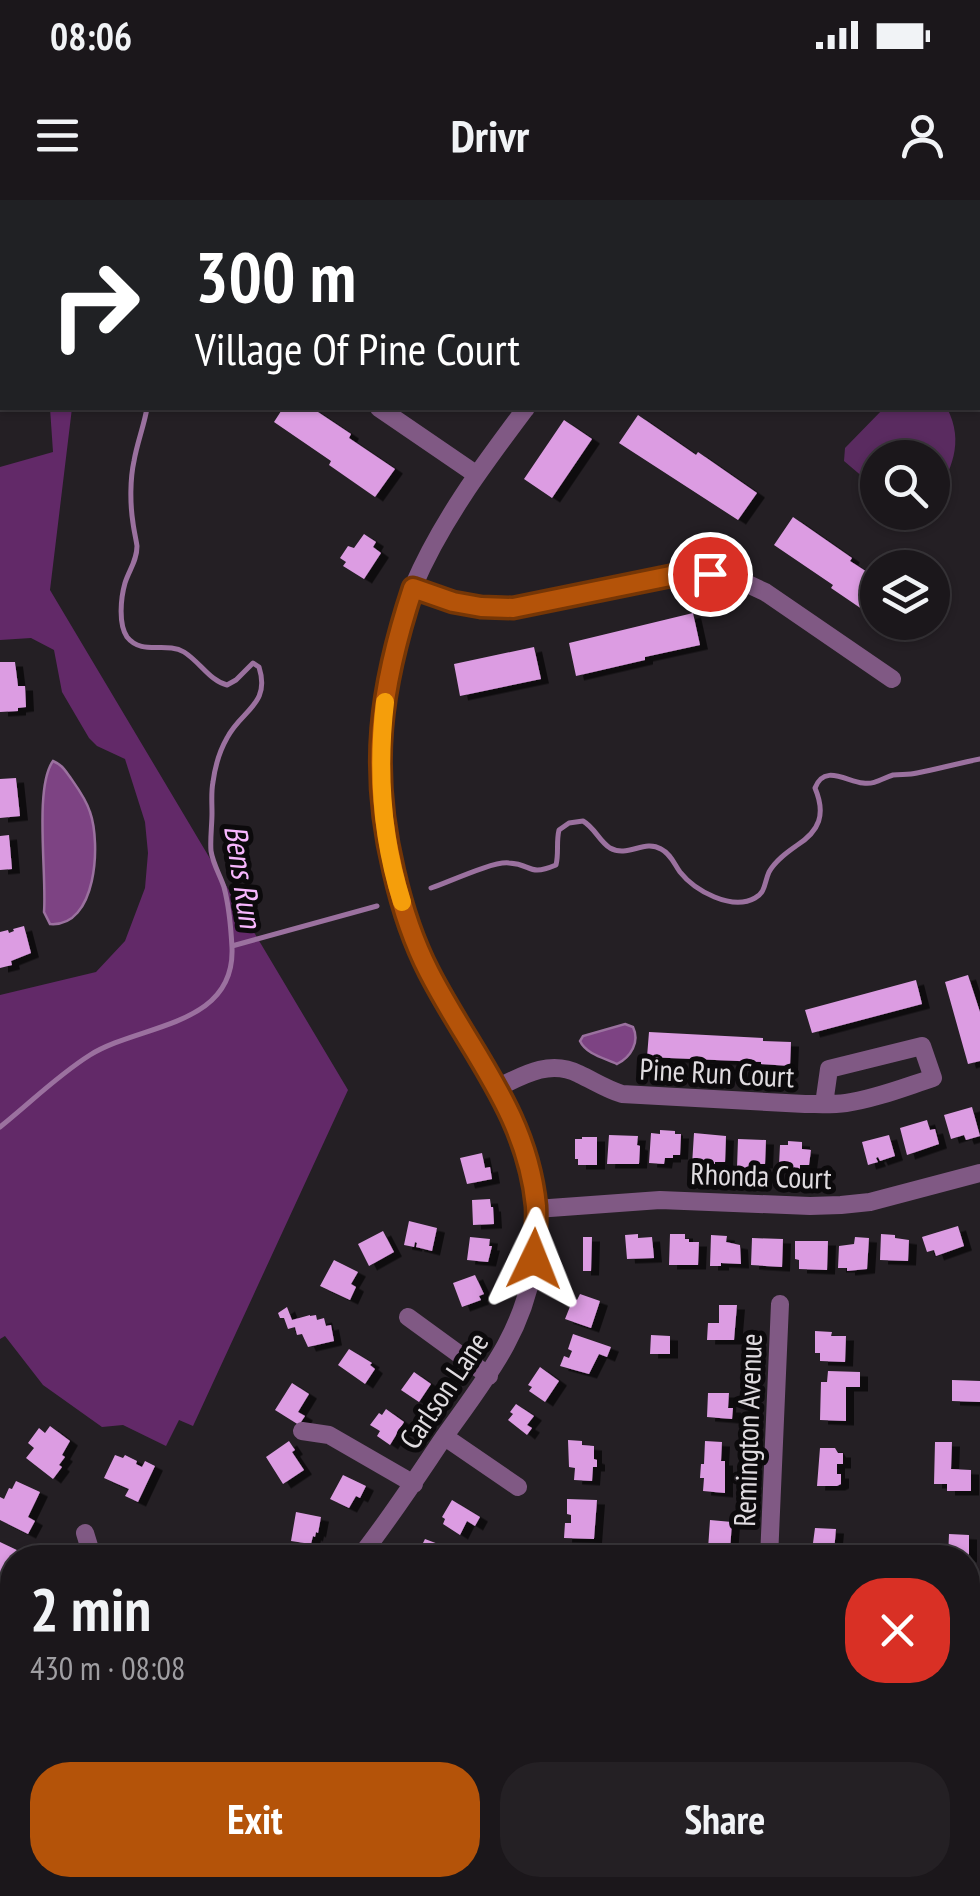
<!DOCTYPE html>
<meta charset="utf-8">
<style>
:root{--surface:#1b171b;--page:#242024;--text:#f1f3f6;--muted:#a09fa3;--line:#39363a;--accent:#b45309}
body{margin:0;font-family:"PT Sans Narrow",sans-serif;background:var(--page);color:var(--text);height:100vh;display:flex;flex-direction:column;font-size:38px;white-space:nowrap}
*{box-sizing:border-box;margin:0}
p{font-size:32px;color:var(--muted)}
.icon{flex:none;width:55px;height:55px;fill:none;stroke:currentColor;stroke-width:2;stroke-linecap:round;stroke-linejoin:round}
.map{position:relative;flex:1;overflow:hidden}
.sheet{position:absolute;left:0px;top:1345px;width:980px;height:352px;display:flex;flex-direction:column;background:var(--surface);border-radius:40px 40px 0 0;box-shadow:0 2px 8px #0004,0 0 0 2px var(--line)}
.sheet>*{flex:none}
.hud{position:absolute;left:0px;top:0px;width:980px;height:210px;box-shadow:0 2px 8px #0004,0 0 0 2px var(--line);background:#202124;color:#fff;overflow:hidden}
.controls{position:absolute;left:860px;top:240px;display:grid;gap:20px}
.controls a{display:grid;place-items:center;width:90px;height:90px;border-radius:50%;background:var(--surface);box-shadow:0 2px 8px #0004,0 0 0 2px var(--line);font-size:50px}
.pin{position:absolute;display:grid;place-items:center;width:85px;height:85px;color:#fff;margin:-42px;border:5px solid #fff;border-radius:50%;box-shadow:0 2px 10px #0007}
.me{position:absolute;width:110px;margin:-55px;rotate:2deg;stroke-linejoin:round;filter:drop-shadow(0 0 8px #0008)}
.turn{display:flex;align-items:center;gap:35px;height:210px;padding:0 30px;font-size:45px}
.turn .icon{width:130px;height:130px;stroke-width:2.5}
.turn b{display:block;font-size:70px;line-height:85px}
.round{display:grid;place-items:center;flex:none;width:105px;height:105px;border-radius:40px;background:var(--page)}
.summary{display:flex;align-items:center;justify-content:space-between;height:170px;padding:0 30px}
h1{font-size:60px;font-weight:700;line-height:75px}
.action{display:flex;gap:20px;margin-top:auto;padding:20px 30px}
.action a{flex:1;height:115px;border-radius:40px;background:var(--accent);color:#fff;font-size:40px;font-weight:700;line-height:115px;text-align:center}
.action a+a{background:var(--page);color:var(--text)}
.status{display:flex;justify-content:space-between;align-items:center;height:70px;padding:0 50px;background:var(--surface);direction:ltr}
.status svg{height:28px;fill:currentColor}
header{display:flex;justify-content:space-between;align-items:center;height:130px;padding:0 30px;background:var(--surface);font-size:45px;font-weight:700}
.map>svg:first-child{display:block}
.green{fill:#5a2b60}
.forest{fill:#622968}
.water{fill:#7d4383;stroke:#9b719f;stroke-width:2.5}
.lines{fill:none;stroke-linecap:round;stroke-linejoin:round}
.stream{stroke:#9b719f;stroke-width:5}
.building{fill:#dc9ce2;filter:url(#shadow)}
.minor{stroke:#805984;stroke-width:18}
.route-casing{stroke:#753606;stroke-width:25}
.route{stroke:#b45309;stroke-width:18}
.slow{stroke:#f59e0b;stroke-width:18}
.labels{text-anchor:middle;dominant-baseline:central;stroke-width:10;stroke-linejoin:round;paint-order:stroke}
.street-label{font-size:30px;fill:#e0dce0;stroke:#0c0a0c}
.water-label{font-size:32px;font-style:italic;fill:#f8b7fe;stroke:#0c0a0c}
</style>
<div class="status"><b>08:06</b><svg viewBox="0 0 49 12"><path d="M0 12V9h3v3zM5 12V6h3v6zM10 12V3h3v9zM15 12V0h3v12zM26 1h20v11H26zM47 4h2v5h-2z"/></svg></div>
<header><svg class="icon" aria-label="menu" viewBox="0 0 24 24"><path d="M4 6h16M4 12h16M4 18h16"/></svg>Drivr<svg class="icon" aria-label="person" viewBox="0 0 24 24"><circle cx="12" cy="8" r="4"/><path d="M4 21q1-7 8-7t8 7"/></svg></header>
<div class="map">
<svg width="980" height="1696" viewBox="0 0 980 1696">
<defs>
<filter id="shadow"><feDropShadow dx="8" dy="4.5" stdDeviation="0" flood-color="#0009"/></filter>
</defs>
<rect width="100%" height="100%" fill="#241f24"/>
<path class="green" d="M884 208H947C965 243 951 270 933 302L932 258H878L877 289 844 261 845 248Z"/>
<path class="forest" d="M50 208H72L50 390 348 890 193 1226 179 1220 166 1246 123 1225 102 1227 43 1185 5 1136 0 1139V795L96 772 125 741 145 688 148 653 145 622 125 559 97 546 89 538 62 492 54 450 31 438 0 440V267L53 252Z"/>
<path class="water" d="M53 561C62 565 64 569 70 577 77 587 86 599 90 612 101 643 97 728 50 724L44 712C47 676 34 587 53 561Z
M625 824 633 827C640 842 631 857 617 864 604 858 586 854 580 841L583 836Z
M12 1624V1685H141L142 1696H34L0 1683V1627Z"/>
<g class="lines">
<path class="stream" d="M169 2 170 0
M431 688C449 682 493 661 509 663 533 664 527 677 556 665 559 653 556 642 559 630L569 623 583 621C595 628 599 641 610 648 628 658 644 639 661 649 671 654 674 664 680 672 695 691 732 711 755 698 766 692 764 683 769 672 775 661 786 653 796 646 820 631 826 614 815 588 824 564 846 581 863 583 875 585 883 578 893 575 901 574 909 575 917 573 938 569 959 563 980 559
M232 746 377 706
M0 927C30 903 58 875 90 855 139 824 235 827 232 748 231 728 229 706 224 687 220 675 213 664 211 651 210 639 212 625 212 613 212 602 211 592 213 582 215 567 219 552 227 538 241 510 271 505 259 467L253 463 236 480 227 485C210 481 200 462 184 452 166 441 142 456 127 437 118 424 121 397 125 383 129 370 137 361 137 346 136 339 134 331 133 323 130 304 130 279 134 261 137 243 144 226 147 208"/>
</g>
<path class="building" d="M283 208H312L351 234 349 238 395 269 375 297 329 265 331 261 274 222Z
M638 215 696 255 698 252 757 293 738 320 619 243Z
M564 220 592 239 552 298 524 279Z
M793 317 852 358 850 361 878 379V420L831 388 833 385 774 345Z
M364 334 376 342 373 347 381 353 364 379 343 366 346 362 340 358 348 346 354 348Z
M693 413 700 445 645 457V460L576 476 569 443Z
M534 447 541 479 460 496 454 464Z
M0 462H15L18 486H25L26 507 18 508V511L0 512Z
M16 578 20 616 0 618V579Z
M9 635 12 669 0 670V636Z
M24 726 31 753 11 761 12 765 0 768V732L8 730 9 733 14 731 13 729Z
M968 775 980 812V861L968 864 945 782Z
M916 780 922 804 812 833 805 810Z
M649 832 763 838V841L791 842 790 866 761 864V862L647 857Z
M972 907 980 936 966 940 964 935 951 939 944 915Z
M927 920 930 930 935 929 939 944 907 955 900 928Z
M660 930 675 931V934H681L680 955H673V958H665L664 964 649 963 651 933 660 934Z
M694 933 726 936 725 962H715V964L704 962V966L692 965Z
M609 935 638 936 637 945 640 946 639 964H607Z
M889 935 895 956 880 961 878 957 876 958 878 962 868 965 862 942Z
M582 937H597V965H578V959H575V939H582Z
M738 939 766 940 765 964H758V967L751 966V968H737Z
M788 941 802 942V949L811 950 809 965H800V971L787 970V966L779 965 780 945H788Z
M482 953 485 968 490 967 492 979 467 984 460 958Z
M490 999 491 1007H493L494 1024 473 1025 472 1000Z
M409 1021 437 1028 432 1051 416 1047 417 1043 415 1042 414 1047 404 1045Z
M958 1026 964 1046 936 1056 934 1050 927 1052 922 1037Z
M383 1031 394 1052 369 1066 358 1044Z
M638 1034V1038L652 1037 654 1058 627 1059 625 1035Z
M670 1034H685V1039H689V1042H699L698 1065H669Z
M881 1034 895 1035V1038L909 1040 908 1061 880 1060Z
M711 1035 727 1036 726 1042 740 1045 741 1064 721 1063V1066H710Z
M470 1037 490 1039 489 1046H492L488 1062 467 1060Z
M583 1037H592L591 1071H583Z
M855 1037 869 1038 867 1069 847 1071V1068H838L839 1046 854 1044Z
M752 1038 783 1039 782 1067 751 1065Z
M795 1041H828L827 1070 799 1069V1060L795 1059Z
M334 1060 358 1072 351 1084 356 1087 350 1100 320 1086Z
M475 1075 484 1094 479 1096 481 1100 462 1107 453 1083Z
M580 1094 600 1101 591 1128 565 1119 571 1104H573L575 1099 577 1100Z
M719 1105H737L734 1140H707L708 1123H719Z
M287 1107 292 1120 310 1115V1116L316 1115 317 1120 324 1118 326 1126 331 1125 334 1141 308 1147 302 1134 297 1135 295 1127 288 1129 284 1118H280L278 1113Z
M815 1131 832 1132 831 1136H846L845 1162 820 1161V1153H815Z
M573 1134 611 1147 607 1157 599 1154 589 1174 560 1166 564 1156 569 1158 572 1151 568 1149Z
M651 1135 670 1136V1154H650Z
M349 1149 372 1163 370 1165 375 1169 365 1184 338 1165Z
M540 1167 559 1181 545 1202 529 1191 532 1187 528 1185Z
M828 1171 860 1172V1187H846V1221L820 1220 821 1182H827Z
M414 1172 431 1184 419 1202 401 1190Z
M952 1180 980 1181V1202L952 1201Z
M292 1183 309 1194 298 1212 305 1216 299 1225 275 1210Z
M708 1193H729L728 1208H733L732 1219 707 1217Z
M516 1204 534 1216 527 1225 532 1228 527 1235 508 1220 513 1214 510 1212Z
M386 1209 404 1222 390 1245 377 1236 380 1231 370 1225 379 1213 382 1215Z
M50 1226 70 1241 62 1255 65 1257 59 1265 62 1267 53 1279 26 1258 34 1248 28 1243 39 1228 45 1233Z
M568 1240 582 1241V1245L594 1246V1259L597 1260V1267H593L592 1281 574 1280 575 1268 569 1267Z
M289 1241 295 1250 292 1252 304 1270 283 1284 266 1257Z
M705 1241 722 1242 721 1261H725V1293L703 1291 704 1278H700L701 1264H704Z
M935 1242H952L951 1269 971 1270V1291H947V1284H934Z
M820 1248H835L838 1253H843V1264H837V1274H841V1284L837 1286H817Z
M115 1255 123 1258 125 1255 137 1261 136 1264 142 1267 145 1261 155 1266 138 1302 125 1296 129 1289 104 1278Z
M343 1275 366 1286 360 1298 356 1296 349 1308 330 1299Z
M16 1281 40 1292 28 1317 35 1321 28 1334 0 1320V1297L4 1299 9 1288 12 1289Z
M567 1299 597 1300 594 1339 564 1338 565 1323H571V1315L567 1314Z
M452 1300 480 1317 475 1326 467 1321 460 1335 443 1324 445 1319 442 1317Z
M296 1312 321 1317 318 1333 316 1332 315 1337 313 1336 311 1344 291 1341Z
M710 1320 732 1322 730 1350 708 1349Z
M815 1328 836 1329 834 1351H837V1358H815V1343H813Z
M949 1334 969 1335V1358H948Z
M425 1339 454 1350 451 1358H421L422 1355 418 1353Z
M0 1342 21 1352 18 1358H12V1392L0 1386Z
M321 1685H332L335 1696H302L300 1691Z
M467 1685H499L498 1696H466Z
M570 1685 602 1686 601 1696H570Z
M945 1686 980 1687V1696H945Z"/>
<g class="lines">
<path class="minor" d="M476 0 480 2
M515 2 517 0
M666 2 668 0
M750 2 751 0
M379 208 477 275
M413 388 453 402 481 407 513 408 680 374 710 373 737 379 765 392 892 479
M497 888C523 875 550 859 579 874 594 881 606 889 622 894L805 904C818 904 832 905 846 903 875 899 905 887 933 878L922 846 829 869 824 904
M536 1009 660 1000 810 1006 841 1005 870 1002 980 973
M408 1117 489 1176
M302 1231 329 1235 414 1284
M445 1237 518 1287
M85 1333 89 1346V1358
M359 1358C389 1320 415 1280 442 1240 483 1182 524 1134 534 1061 548 952 496 890 446 802 374 679 358 520 413 387 441 321 484 264 526 208
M769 1358 780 1104
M9 1576 5 1525 12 1506
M968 1607H980
M261 1685 262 1696
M534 1696V1685"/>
</g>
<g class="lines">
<g class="route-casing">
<path id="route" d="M534 1059C535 1042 537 1023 536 1006 527 913 470 852 429 772 413 741 402 707 394 672 369 568 380 488 413 388L453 402 481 407 513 408 680 374H710"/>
</g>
<use href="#route" class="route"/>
<path class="slow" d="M385 502C377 570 381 636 402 702"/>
</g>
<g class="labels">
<g class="street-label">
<text transform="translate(717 872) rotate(3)">Pine Run Court</text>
<text transform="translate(761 975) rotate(2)">Rhonda Court</text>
<text transform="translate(443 1190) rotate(-56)">Carlson Lane</text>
<text transform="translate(747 1230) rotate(-88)">Remington Avenue</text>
</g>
<g class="water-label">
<text transform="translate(244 676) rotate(81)">Bens Run</text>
</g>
</g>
</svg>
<div class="controls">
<a><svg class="icon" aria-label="search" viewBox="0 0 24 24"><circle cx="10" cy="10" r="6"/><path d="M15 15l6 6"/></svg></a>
<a><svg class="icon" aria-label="layers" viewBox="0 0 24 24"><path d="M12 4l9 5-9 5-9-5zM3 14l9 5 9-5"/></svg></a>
</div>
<div class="pin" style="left:710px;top:374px;background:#d93025"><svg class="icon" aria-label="arrive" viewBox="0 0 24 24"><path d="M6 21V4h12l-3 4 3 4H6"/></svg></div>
<svg class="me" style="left:534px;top:1059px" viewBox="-20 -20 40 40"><path d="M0-17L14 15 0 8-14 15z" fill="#b45309" stroke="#fff" stroke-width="4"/></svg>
<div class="hud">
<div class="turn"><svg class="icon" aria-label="right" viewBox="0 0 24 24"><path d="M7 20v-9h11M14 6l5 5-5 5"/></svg><div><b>300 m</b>Village Of Pine Court</div></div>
</div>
<section class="sheet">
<div class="summary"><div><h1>2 min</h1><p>430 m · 08:08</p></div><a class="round" style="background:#d93025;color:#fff"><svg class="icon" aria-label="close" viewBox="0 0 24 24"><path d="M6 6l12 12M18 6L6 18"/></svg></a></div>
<div class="action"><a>Exit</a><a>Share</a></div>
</section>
</div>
